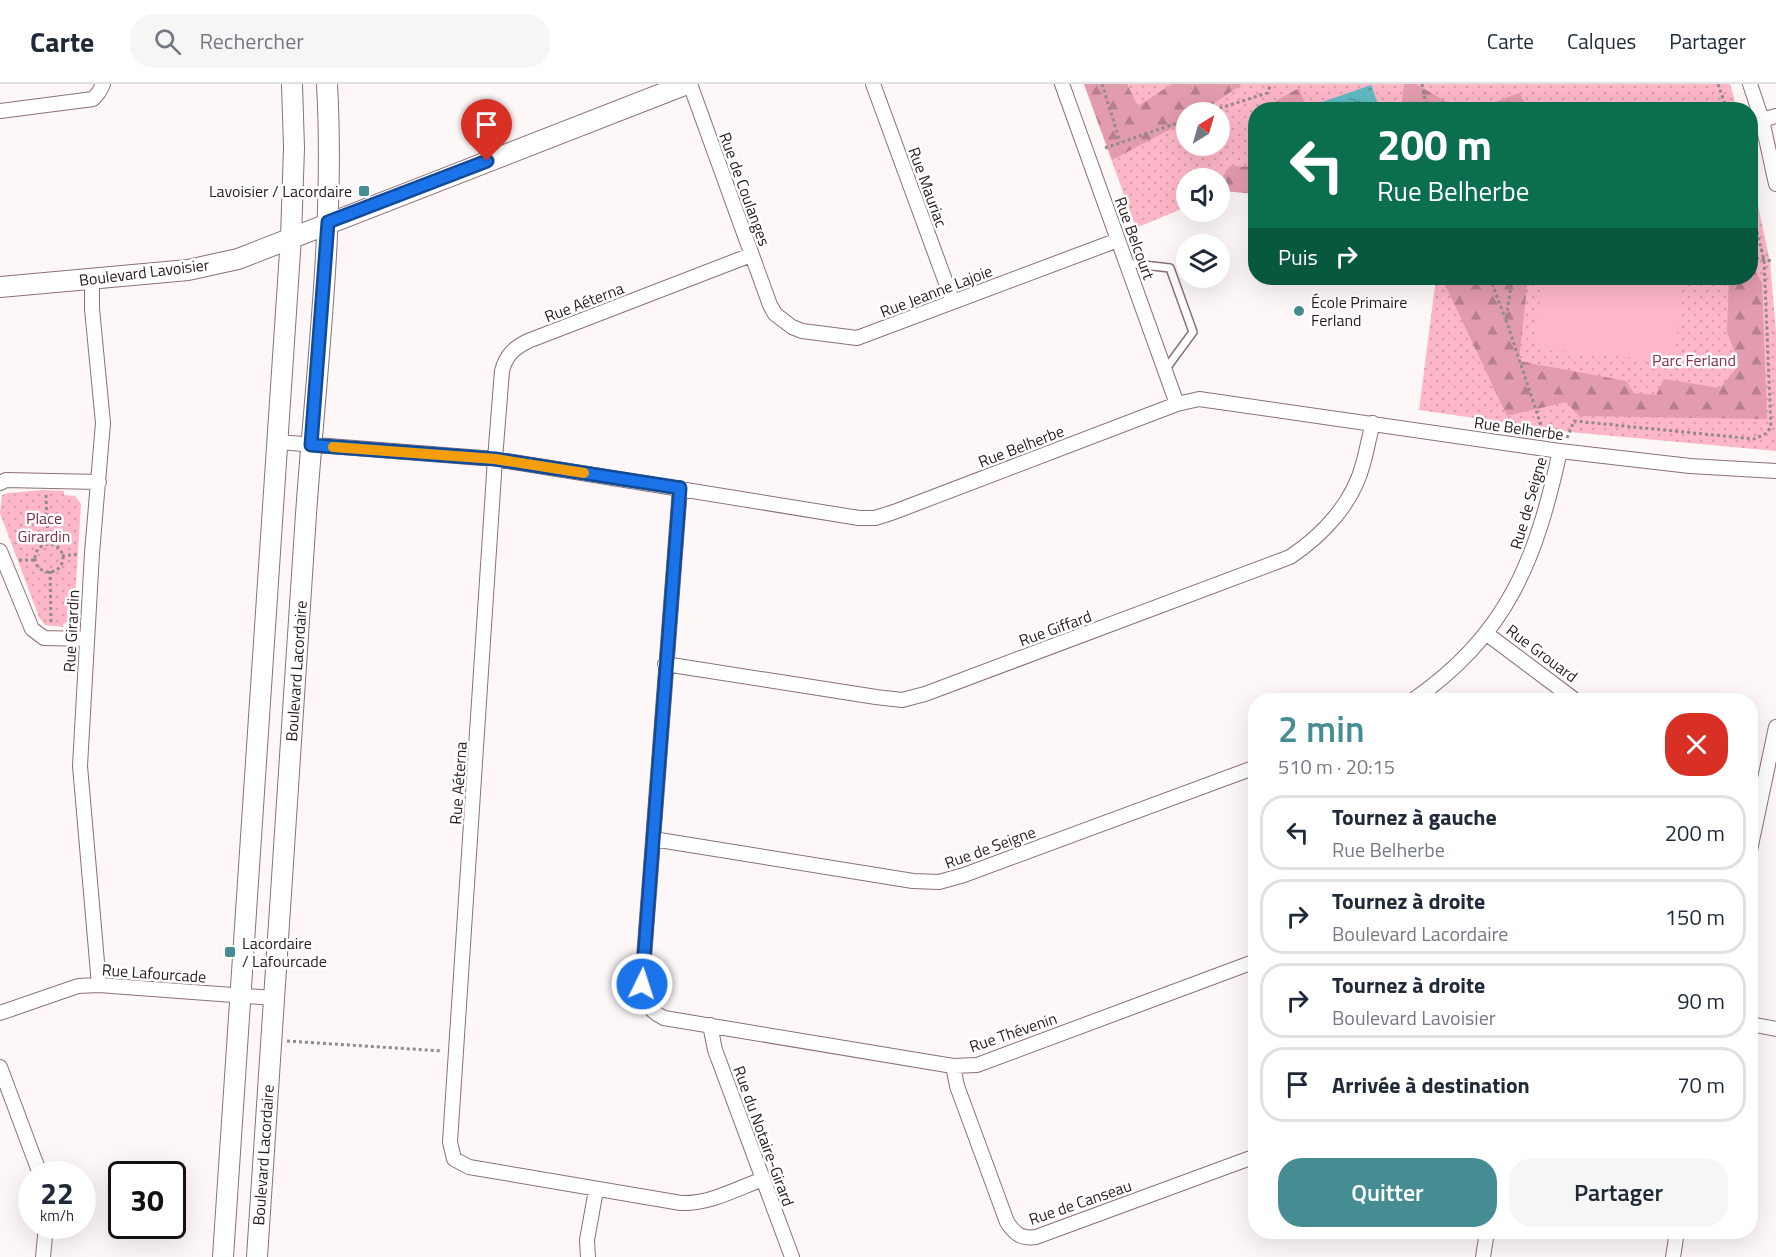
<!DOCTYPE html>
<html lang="fr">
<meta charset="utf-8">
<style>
:root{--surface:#fff;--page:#f6f6f7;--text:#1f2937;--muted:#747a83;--line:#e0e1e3;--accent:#458d93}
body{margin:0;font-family:"Titillium Web",sans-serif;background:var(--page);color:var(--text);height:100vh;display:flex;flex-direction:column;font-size:22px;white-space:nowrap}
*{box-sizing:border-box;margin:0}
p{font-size:20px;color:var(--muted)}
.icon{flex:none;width:33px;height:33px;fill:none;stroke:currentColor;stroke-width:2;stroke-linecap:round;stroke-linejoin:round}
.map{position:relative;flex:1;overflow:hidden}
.sheet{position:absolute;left:1248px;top:609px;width:510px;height:546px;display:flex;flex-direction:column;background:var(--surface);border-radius:24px;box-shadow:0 6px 24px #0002}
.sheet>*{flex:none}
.guide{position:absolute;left:1248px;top:18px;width:510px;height:183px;border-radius:24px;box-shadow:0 6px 24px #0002;background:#0b6e4f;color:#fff;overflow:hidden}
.needle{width:39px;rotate:37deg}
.controls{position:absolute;left:1176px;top:18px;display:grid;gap:12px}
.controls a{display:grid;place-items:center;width:54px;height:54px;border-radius:50%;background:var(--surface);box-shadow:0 6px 24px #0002;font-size:30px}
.speed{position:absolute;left:18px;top:1077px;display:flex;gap:12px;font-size:30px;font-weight:700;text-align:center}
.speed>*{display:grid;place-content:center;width:78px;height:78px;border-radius:50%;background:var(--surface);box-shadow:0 6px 24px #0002;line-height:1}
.speed small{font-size:15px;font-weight:400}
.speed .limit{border:3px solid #111;border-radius:9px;background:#fff;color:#111}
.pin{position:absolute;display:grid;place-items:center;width:51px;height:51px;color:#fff;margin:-62px -26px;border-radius:50% 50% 50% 0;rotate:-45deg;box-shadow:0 0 6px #0007}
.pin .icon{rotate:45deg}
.me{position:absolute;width:66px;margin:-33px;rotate:4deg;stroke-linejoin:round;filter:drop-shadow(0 0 4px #0008)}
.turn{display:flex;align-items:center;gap:21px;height:126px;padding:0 30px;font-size:27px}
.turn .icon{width:78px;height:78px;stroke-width:2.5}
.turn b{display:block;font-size:42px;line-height:51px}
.then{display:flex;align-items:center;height:57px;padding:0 30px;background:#0003;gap:12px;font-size:22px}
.round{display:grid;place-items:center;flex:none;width:63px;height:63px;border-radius:24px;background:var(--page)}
.overview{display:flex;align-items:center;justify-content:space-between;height:102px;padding:0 30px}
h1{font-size:36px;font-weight:600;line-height:45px;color:var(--accent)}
.button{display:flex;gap:12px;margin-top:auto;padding:12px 30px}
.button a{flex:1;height:69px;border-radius:24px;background:var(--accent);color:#fff;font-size:24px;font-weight:600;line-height:69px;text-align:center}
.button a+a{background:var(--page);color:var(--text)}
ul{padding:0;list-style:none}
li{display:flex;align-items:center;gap:18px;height:75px;margin:0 12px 9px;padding:0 18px;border:3px solid var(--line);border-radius:24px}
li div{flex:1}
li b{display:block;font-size:22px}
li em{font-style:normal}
header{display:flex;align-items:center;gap:36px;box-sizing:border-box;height:84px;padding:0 30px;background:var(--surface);border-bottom:2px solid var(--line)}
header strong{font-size:28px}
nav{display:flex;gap:33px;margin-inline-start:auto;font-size:21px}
.search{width:420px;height:54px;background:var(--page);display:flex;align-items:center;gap:15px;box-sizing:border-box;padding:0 21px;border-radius:24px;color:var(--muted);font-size:22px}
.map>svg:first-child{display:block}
.green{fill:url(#green-dots);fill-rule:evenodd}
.forest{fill:url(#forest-firs)}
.pitch{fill:#feb7c9}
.water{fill:url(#water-ripples)}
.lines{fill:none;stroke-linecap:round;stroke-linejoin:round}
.lane-casing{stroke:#8c7077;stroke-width:10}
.street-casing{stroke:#8c7077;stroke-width:16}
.secondary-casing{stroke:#8c7077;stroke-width:22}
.path{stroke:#938a8c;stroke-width:3;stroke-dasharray:3 3;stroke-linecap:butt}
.lane{stroke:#fff;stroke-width:7}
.street{stroke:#fff;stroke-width:14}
.secondary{stroke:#fff;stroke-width:20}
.route-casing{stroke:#114b97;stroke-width:15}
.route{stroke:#1a73e8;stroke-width:10}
.slow{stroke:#f59e0b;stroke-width:10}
.poi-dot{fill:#458d93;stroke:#fff;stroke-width:2}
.labels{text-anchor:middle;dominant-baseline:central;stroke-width:5;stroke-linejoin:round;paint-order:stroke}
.street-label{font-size:16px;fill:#281d1f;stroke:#fff}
.poi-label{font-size:16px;fill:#281d1f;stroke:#fff;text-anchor:start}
.park-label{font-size:16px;fill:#82304b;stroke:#fff}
</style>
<header>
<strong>Carte</strong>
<div class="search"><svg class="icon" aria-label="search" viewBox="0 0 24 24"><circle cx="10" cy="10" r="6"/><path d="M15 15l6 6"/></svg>Rechercher</div>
<nav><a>Carte</a><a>Calques</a><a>Partager</a></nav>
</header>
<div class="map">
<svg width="1776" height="1173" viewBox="0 0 1776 1173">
<defs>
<pattern id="green-dots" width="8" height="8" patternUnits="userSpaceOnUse" patternTransform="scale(1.5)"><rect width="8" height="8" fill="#feb7c9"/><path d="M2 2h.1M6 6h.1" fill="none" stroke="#da9dac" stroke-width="1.8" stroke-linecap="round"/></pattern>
<pattern id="forest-firs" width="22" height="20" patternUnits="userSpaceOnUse" patternTransform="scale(1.5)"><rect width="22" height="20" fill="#e29cae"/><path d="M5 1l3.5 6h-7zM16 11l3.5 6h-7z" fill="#b77f8d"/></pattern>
<pattern id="water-ripples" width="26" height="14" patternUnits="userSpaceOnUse" patternTransform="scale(1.5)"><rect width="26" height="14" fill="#5fb9c1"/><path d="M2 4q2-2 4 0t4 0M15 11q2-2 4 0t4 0" fill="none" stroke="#4e969c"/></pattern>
</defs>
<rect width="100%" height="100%" fill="#fdf7f8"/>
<path class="green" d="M1084 0H1730L1737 25 1256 26 1255 110 1225 107 1220 110V94H1186V123L1136 144ZM1186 28H1220V62H1186Z
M1751 88 1770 178 1776 248V367L1570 348 1419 326 1436 194H1750Z
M43 406 64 407V411L75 412 81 420 74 530 72 536 63 540V543L45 541 39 533 0 429 2 411 8 409Z"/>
<path class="forest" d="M1084 0H1127L1138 22 1172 0H1242L1202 28H1186V37L1112 76Z
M1404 0H1416L1445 17 1482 23 1519 9 1529 25H1401Z
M1299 4 1307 25H1262Z
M1230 82 1255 83V110L1225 107 1221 95Z
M1751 179 1762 199 1767 335 1579 332 1566 318 1507 332 1442 194H1528L1519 277 1626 297 1634 309 1656 311 1664 295 1720 304 1739 281 1727 247 1729 194H1750Z"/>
<path class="pitch" d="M1541 194H1681L1675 277 1536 265Z"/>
<path class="water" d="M1371 1 1380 25H1313L1311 22Z"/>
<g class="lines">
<g class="lane-casing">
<path id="lane" d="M1126 179 1170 184 1193 248 1165 286"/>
</g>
<g class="street-casing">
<path id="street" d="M690 0 770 221 775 230 792 243 802 247 857 254 1118 156
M873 0 953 218
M1062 0 1177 320
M1750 0 1762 36 1776 100
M0 27 93 15 99 8 103 0
M1762 36 1776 32
M751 171 528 257C514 264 506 271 502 287L495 375 450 1058 454 1075 469 1083 681 1119C710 1120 736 1105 763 1095
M92 195V225L103 339 92 469 80 682 99 901
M278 358 495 375 859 434H875L894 428 1177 320 1199 315 1560 367 1690 382 1776 387
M0 399 6 396 99 398
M680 404 642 900C643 918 648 926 664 934L953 982 977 981 1256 877
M0 467 32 545 44 554 86 555
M1487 550 1575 616
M665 580 876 613 902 616 925 610 1290 473C1323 451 1353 419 1363 380 1367 366 1369 353 1373 339
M1413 616C1508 551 1536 475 1560 367
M653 755 913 797 939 798 964 791 1256 683
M1750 766 1776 643
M0 929 78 902 99 901 274 914
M1750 940 1776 945
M710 941 715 966 792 1173
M953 982 957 1002 1007 1138C1015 1150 1021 1155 1036 1153L1256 1072
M0 983 40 1090
M43 1173 46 1142
M588 1173 587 1156 596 1106
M1483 1173 1487 1148
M1673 1173 1677 1148"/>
</g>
<g class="secondary-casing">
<path id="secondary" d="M0 203 188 186 238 175 687 0
M223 1173 291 153 294 64 292 0
M257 1173C273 925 290 678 306 430 316 287 335 144 327 0"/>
</g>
<path class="path" d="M1102 0 1120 58
M1422 0 1426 20 1432 26
M1718 0 1727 26
M1208 28 1267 9 1271 0
M1105 64 1186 36
M1750 173 1772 177
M1490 194 1505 234
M1512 194 1506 236 1544 350
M1567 354 1574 337 1754 355 1767 349 1771 342 1764 176 1750 120
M46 411 48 460
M35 474a14 14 0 1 1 28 0a14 14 0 1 1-28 0Z
M62 472 78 470
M19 476H35
M50 487 51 539
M287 957 442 967"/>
<use href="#lane" class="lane"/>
<use href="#street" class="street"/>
<use href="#secondary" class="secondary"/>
</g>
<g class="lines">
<g class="route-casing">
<path id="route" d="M487 77 328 138 311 361 495 375 680 404 642 900"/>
</g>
<use href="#route" class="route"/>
<path class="slow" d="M333 363 495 375 584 389"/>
</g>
<g class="poi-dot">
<rect x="358" y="101" width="12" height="12" rx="3"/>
<circle cx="1299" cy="227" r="6"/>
<rect x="224" y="862" width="12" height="12" rx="3"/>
</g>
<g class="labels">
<g class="street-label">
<text transform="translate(928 103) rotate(70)">Rue Mauriac</text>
<text transform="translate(745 105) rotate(70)">Rue de Coulanges</text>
<text transform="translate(1135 154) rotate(70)">Rue Belcourt</text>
<text transform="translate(144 188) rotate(-7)">Boulevard Lavoisier</text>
<text transform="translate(936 207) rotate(-21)">Rue Jeanne Lajoie</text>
<text transform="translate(584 218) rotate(-21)">Rue Aéterna</text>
<text transform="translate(1519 344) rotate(8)">Rue Belherbe</text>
<text transform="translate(1021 362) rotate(-21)">Rue Belherbe</text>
<text transform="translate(1528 419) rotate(-74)">Rue de Seigne</text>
<text transform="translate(1055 544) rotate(-20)">Rue Giffard</text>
<text transform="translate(71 547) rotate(-87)">Rue Girardin</text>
<text transform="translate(1542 569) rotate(37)">Rue Grouard</text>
<text transform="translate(296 587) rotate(-86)">Boulevard Lacordaire</text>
<text transform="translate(458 699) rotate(-86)">Rue Aéterna</text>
<text transform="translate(990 763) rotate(-20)">Rue de Seigne</text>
<text transform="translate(154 889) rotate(4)">Rue Lafourcade</text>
<text transform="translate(1013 948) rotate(-19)">Rue Thévenin</text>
<text transform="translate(764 1052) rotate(70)">Rue du Notaire-Girard</text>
<text transform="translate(263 1071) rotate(-86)">Boulevard Lacordaire</text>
<text transform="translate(1080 1118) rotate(-19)">Rue de Canseau</text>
</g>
<g class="poi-label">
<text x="352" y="107" text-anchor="end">Lavoisier / Lacordaire</text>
<text x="1311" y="218">École Primaire<tspan x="1311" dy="18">Ferland</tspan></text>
<text x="242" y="859">Lacordaire<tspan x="242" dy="18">/ Lafourcade</tspan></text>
</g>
<g class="park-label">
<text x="1694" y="276">Parc Ferland</text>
<text x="44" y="434">Place<tspan x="44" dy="18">Girardin</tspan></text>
</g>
</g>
</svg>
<div class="controls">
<a><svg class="needle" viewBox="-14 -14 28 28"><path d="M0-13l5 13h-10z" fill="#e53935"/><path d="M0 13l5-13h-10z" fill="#747a83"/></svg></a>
<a><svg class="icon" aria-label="sound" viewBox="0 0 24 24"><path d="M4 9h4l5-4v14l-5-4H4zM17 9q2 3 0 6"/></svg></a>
<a><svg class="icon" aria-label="layers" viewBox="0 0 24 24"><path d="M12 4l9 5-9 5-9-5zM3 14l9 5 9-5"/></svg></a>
</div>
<div class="speed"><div>22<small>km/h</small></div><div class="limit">30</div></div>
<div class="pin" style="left:487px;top:77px;background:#d93025"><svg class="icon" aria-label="arrive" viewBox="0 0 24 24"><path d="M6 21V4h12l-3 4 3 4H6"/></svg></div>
<svg class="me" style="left:642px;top:900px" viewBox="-20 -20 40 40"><circle r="17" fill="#1a73e8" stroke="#fff" stroke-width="3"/><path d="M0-11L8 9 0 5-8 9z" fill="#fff"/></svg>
<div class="guide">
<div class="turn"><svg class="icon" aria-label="left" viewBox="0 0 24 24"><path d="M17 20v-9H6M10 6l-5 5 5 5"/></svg><div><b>200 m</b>Rue Belherbe</div></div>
<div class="then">Puis<svg class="icon" aria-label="right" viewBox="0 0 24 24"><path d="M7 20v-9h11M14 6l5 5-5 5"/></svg></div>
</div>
<section class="sheet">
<div class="overview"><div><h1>2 min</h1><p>510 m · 20:15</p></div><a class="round" style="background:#d93025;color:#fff"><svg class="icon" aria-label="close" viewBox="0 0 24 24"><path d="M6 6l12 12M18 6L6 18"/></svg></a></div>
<ul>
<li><svg class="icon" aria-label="left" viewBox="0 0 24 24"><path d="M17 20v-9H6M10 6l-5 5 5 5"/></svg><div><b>Tournez à gauche</b><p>Rue Belherbe</p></div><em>200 m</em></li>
<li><svg class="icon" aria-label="right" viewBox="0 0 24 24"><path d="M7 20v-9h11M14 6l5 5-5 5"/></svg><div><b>Tournez à droite</b><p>Boulevard Lacordaire</p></div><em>150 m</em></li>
<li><svg class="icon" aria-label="right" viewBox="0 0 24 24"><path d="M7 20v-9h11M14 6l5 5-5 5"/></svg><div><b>Tournez à droite</b><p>Boulevard Lavoisier</p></div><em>90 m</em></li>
<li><svg class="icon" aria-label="arrive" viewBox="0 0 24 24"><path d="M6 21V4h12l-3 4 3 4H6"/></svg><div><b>Arrivée à destination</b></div><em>70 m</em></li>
</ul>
<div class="button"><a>Quitter</a><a>Partager</a></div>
</section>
</div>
